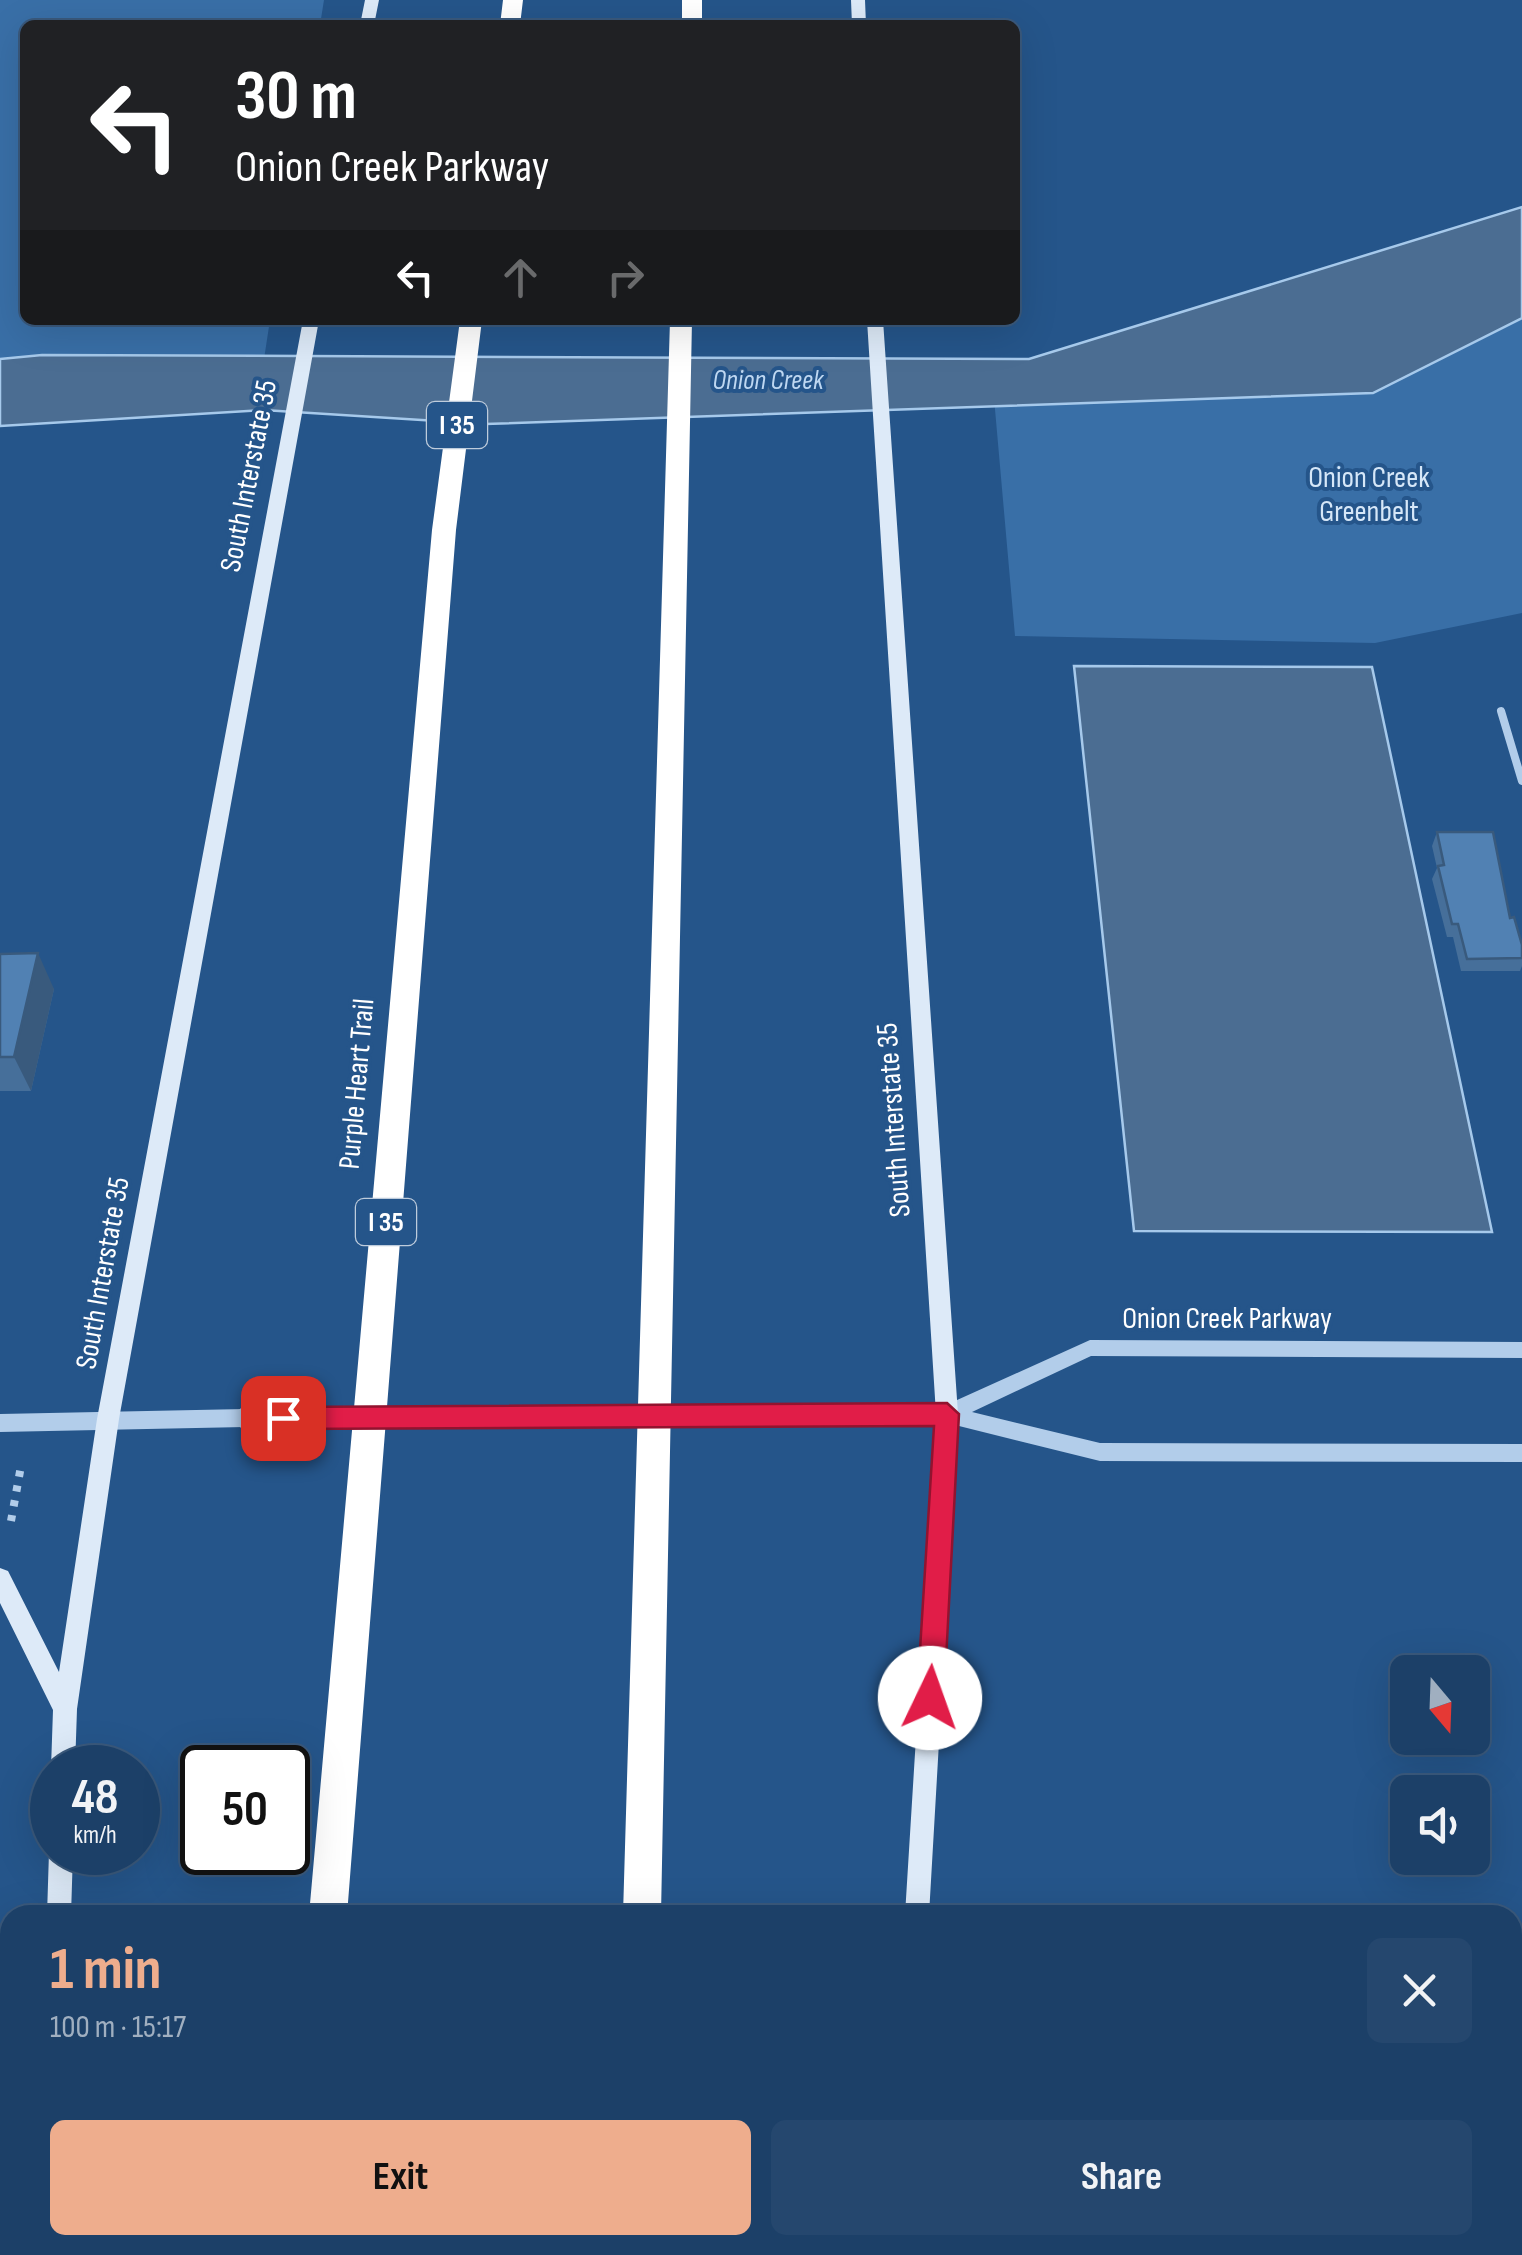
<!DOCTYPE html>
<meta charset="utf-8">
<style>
:root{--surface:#1c4068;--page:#25476e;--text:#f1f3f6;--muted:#a0afc0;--line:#3a597c;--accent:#eead8d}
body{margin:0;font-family:"Sofia Sans Condensed",sans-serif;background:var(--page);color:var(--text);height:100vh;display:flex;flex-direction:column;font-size:38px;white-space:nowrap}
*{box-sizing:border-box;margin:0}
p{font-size:32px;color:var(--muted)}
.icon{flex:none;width:55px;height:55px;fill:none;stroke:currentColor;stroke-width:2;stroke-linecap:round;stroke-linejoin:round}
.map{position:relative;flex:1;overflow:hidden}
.sheet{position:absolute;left:0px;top:1905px;width:1522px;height:350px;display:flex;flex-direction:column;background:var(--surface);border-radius:30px 30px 0 0;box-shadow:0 10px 40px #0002,0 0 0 2px var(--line)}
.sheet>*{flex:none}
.top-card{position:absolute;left:20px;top:20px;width:1000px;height:305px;border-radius:15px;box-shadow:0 10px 40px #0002,0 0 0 2px var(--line);background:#202124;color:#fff;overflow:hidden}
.needle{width:65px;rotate:161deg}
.controls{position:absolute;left:1390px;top:1655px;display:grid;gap:20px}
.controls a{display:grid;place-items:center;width:100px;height:100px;border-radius:15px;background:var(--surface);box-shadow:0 10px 40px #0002,0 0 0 2px var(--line);font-size:50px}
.speed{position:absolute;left:30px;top:1745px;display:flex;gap:20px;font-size:50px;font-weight:700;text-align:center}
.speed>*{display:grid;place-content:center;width:130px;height:130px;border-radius:50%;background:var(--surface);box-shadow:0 10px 40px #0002,0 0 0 2px var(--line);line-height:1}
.speed small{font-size:25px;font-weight:400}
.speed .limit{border:5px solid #111;border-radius:15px;background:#fff;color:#111}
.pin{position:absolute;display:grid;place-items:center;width:85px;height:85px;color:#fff;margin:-42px;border-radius:20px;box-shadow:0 5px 15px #0006}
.me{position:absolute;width:110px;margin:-55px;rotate:3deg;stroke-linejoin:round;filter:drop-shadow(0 0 8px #0008)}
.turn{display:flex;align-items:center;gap:35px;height:210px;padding:0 50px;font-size:45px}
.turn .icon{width:130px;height:130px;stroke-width:2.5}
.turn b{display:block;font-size:70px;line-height:85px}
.lanes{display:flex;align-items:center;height:95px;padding:0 50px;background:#0003;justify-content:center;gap:50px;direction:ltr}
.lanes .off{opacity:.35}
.round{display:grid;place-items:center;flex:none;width:105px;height:105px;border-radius:15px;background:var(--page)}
.headline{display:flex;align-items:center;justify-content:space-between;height:170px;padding:0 50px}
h1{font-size:60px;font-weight:700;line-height:75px;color:var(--accent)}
.primary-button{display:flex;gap:20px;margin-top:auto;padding:20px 50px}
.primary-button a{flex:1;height:115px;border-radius:15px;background:var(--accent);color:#111;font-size:40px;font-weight:700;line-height:115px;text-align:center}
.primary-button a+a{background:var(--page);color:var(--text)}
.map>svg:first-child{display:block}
.green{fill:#396fa7}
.water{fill:#4b6d92;stroke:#a6c9eb;stroke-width:2.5}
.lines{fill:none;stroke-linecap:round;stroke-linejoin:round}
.path{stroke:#b2cdea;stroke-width:8;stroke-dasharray:6 9;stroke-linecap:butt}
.service-far1{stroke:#b2cdea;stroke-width:8}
.service{stroke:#b2cdea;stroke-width:9}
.tertiary{fill:#b2cdea;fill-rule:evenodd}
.secondary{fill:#ddeaf8;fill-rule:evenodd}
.motorway{fill:#fff;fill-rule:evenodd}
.tertiary-bridge{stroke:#b2cdea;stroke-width:21}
.wall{fill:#466f9a}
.shaded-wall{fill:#395a7d}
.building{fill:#5181b3;stroke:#395a7d;stroke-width:2.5}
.route{fill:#e11d48;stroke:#92132f;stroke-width:2.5}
.labels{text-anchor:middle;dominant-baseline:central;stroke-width:8;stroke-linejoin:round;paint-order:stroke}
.far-water-label{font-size:28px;font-style:italic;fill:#bed7f1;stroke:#25558a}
.shield{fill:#25558a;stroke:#beccdc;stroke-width:2.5}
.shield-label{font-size:28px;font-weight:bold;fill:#fff}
.street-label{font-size:30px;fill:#fff;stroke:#25558a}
.park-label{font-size:30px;fill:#d6e7f8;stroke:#25558a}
</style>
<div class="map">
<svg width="1522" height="2255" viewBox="0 0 1522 2255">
<rect width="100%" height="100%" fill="#25558a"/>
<path class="green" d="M0 0H324L320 25H25V320H270L264 359 42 355 0 359Z
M1522 290V613L1375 643 1015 636 994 398Z"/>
<path class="water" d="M1522 207V318L1373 393 485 424 263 410 0 426V359L42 355 1029 359Z
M1074 666 1372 667 1492 1232 1134 1231Z"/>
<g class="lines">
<path class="path" d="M11 1521 21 1466"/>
<path class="service-far1" d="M1501 711 1522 781"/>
<path class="service" d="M1227 2245 1228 2255"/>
<path class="tertiary" d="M1090 1340 1522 1342V1358L1091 1356 972 1412 1100 1443 1522 1444V1462L1100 1461 947 1423 819 1424 812 1421 809 1415 812 1409 819 1406 946 1405Z
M245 1409 252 1412 255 1418 252 1424 245 1427 0 1432V1414Z"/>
<path class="secondary" d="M365 0H379L374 25H360Z
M851 0H865L866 25H852Z
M303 320H319L119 1419 77 1709 75 1768H52V1772L51 1768 53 1710 0 1603V1568L8 1571 59 1672 97 1419Z
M867 320H883L958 1414 929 1915H905L936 1414Z
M52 1843V1852H73L71 1915H47L49 1852Z
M35 2245H61V2255H35Z
M885 2245H911L910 2255H884Z"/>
<path class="motorway" d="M503 0H523L520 25H500Z
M682 0H702V25H682Z
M460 320H482L456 530 347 1915H309L432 530Z
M670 320H692L661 1915H623Z
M280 2245H320L319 2255H279Z
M612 2245H652V2255H612Z
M657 2245H697L698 2255H658Z"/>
<path class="tertiary-bridge" d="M245 1418 819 1415"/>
</g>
<path class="wall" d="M1437 832 1510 918 1522 958V966L1520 971H1461L1453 937H1447L1432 879 1437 868 1432 846Z
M0 954 54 989 31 1091H0Z"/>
<path class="shaded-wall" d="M38 953 54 989 31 1091 14 1057Z"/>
<path class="building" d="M1437 832H1493L1510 918 1514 917 1522 945V958L1467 959 1458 924H1452L1438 866 1444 865Z
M38 953 14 1057H0V954Z"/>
<path class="route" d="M947 1403 959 1414 944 1698 940 1707 930 1711 921 1707 917 1698 934 1426 283 1429 271 1418 283 1407Z"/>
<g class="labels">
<g class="far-water-label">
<text x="768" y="380">Onion Creek</text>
</g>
<g class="shield">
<rect x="427" y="402" width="60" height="46" rx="8"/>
<rect x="356" y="1199" width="60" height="46" rx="8"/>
</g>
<g class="shield-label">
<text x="457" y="425">I 35</text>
<text x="386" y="1222">I 35</text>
</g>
<g class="street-label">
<text transform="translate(249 476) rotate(-79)">South Interstate 35</text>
<text transform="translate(357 1084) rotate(-85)">Purple Heart Trail</text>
<text transform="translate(894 1120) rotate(-94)">South Interstate 35</text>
<text transform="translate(103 1273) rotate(-80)">South Interstate 35</text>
<text x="1227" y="1319">Onion Creek Parkway</text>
</g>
<g class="park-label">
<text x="1369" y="478">Onion Creek<tspan x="1369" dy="34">Greenbelt</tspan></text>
</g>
</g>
</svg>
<div class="controls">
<a><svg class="needle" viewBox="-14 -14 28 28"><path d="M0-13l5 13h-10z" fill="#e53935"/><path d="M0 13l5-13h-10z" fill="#a0afc0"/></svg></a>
<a><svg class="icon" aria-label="sound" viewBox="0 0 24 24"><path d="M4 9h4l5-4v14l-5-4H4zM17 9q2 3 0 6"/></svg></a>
</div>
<div class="speed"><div>48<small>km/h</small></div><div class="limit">50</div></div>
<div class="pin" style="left:283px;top:1418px;background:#d93025"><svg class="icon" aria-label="arrive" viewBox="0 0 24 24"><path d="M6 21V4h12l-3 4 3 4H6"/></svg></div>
<svg class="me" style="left:930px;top:1698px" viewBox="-20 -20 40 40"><circle r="19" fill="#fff"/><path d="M0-13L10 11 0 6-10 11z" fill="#e11d48"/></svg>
<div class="top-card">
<div class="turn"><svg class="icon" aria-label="left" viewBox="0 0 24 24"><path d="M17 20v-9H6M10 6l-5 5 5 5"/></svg><div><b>30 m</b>Onion Creek Parkway</div></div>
<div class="lanes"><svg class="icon" aria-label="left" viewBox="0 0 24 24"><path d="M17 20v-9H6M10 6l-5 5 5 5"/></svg><svg class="icon off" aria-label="ahead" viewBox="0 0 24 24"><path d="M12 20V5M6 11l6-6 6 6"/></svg><svg class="icon off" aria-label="right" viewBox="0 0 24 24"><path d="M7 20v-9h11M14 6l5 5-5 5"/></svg></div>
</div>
<section class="sheet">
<div class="headline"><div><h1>1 min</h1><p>100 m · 15:17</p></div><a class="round"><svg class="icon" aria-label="close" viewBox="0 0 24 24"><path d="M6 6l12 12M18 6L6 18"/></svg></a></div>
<div class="primary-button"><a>Exit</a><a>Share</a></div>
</section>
</div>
